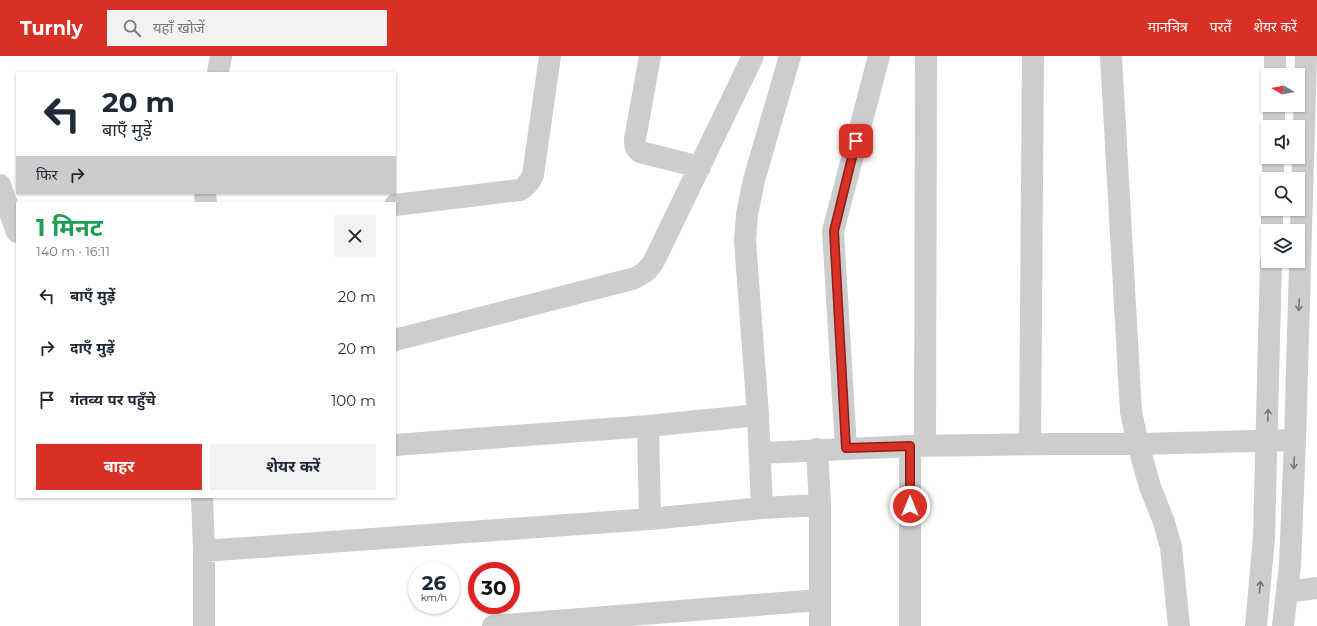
<!DOCTYPE html>
<html lang="hi">
<meta charset="utf-8">
<style>
:root{--surface:#fff;--page:#f2f2f3;--text:#1f2937;--muted:#747a83;--accent:#d93025}
body{margin:0;font-family:Montserrat,"Noto Sans Devanagari",sans-serif;background:var(--page);color:var(--text);height:100vh;display:flex;flex-direction:column;font-size:15px;white-space:nowrap}
*{box-sizing:border-box;margin:0}
p{font-size:13px;color:var(--muted)}
.icon{flex:none;width:22px;height:22px;fill:none;stroke:currentColor;stroke-width:2;stroke-linecap:round;stroke-linejoin:round}
.map{position:relative;flex:1;overflow:hidden}
.drawer{position:absolute;left:16px;top:146px;width:380px;height:296px;display:flex;flex-direction:column;background:var(--surface);border-radius:0px;box-shadow:0 1px 3px #0004}
.drawer>*{flex:none}
.top-card{position:absolute;left:16px;top:16px;width:380px;height:122px;border-radius:0px;box-shadow:0 1px 3px #0004;background:#fff;color:var(--text);overflow:hidden}
.needle{width:26px;rotate:280deg}
.tools{position:absolute;left:1261px;top:12px;display:grid;gap:8px}
.tools a{display:grid;place-items:center;width:44px;height:44px;border-radius:0px;background:var(--surface);box-shadow:0 1px 3px #0004;font-size:20px}
.speed{position:absolute;left:408px;top:506px;display:flex;gap:8px;font-size:20px;font-weight:700;text-align:center}
.speed>*{display:grid;place-content:center;width:52px;height:52px;border-radius:50%;background:var(--surface);box-shadow:0 1px 3px #0004;line-height:1}
.speed small{font-size:10px;font-weight:400}
.speed .limit{border:6px solid #d22;background:#fff;color:#111}
.pin{position:absolute;display:grid;place-items:center;width:34px;height:34px;color:#fff;margin:-17px;border-radius:8px;box-shadow:0 2px 6px #0006}
.me{position:absolute;width:44px;margin:-22px;rotate:0deg;stroke-linejoin:round;filter:drop-shadow(0 0 3px #0008)}
.turn{display:flex;align-items:center;gap:14px;height:84px;padding:0 20px;font-size:18px}
.turn .icon{width:52px;height:52px;stroke-width:2.5}
.turn b{display:block;font-size:28px;line-height:34px}
.then{display:flex;align-items:center;height:38px;padding:0 20px;background:#0003;gap:8px;font-size:15px}
.round{display:grid;place-items:center;flex:none;width:42px;height:42px;border-radius:0px;background:var(--page)}
.overview{display:flex;align-items:center;justify-content:space-between;height:68px;padding:0 20px}
h1{font-size:24px;font-weight:700;line-height:30px;color:#1e9e55}
.primary-button{display:flex;gap:8px;margin-top:auto;padding:8px 20px}
.primary-button a{flex:1;height:46px;border-radius:0px;background:var(--accent);color:#fff;font-size:16px;font-weight:700;line-height:46px;text-align:center}
.primary-button a+a{background:var(--page);color:var(--text)}
ul{padding:0;list-style:none}
li{display:flex;align-items:center;gap:12px;height:52px;padding:0 20px}
li div{flex:1}
li b{display:block;font-size:15px}
li em{font-style:normal}
header{display:flex;align-items:center;gap:24px;box-sizing:border-box;height:56px;padding:0 20px;background:var(--accent);color:#fff}
header strong{font-size:19px}
nav{display:flex;gap:22px;margin-inline-start:auto;font-size:14px}
.search{width:280px;height:36px;background:var(--page);display:flex;align-items:center;gap:10px;box-sizing:border-box;padding:0 14px;border-radius:0px;color:var(--muted);font-size:15px}
.map>svg:first-child{display:block}
.lines{fill:none;stroke-linecap:round;stroke-linejoin:round}
.minor{stroke:#cdcdcd;stroke-width:22}
.oneway{stroke:#777}
.route-casing{stroke:#8d1f18;stroke-width:10}
.route{stroke:#d93025;stroke-width:7}
</style>
<header>
<strong>Turnly</strong>
<div class="search"><svg class="icon" aria-label="search" viewBox="0 0 24 24"><circle cx="10" cy="10" r="6"/><path d="M15 15l6 6"/></svg>यहाँ खोजें</div>
<nav><a>मानचित्र</a><a>परतें</a><a>शेयर करें</a></nav>
</header>
<div class="map">
<svg width="1317" height="570" viewBox="0 0 1317 570">
<rect width="100%" height="100%" fill="#fff"/>
<g class="lines">
<path class="minor" d="M650 0 635 83C635 89 635 92 640 96L700 111
M1111 0 1131 356 1138 388 1150 431 1164 466 1171 491 1179 570
M218 17 221 0
M1275 19V0
M1274 71V49
M1273 123V101
M0 129 17 176
M205 137 206 147
M395 149 520 134C527 130 530 126 533 119L550 0
M1272 175V153
M395 284 632 223C644 218 649 214 655 203L753 0
M648 370 650 463
M1030 388 1033 0
M395 389 648 370 758 359
M925 390 926 0
M846 392 833 175 879 0
M817 393 820 449V570
M760 397 910 390 1055 388H1138L1295 384
M202 441 204 495V570
M762 452 758 359 745 185 747 158 754 124 790 0
M204 495 650 463 762 452 820 449
M1287 536 1317 532
M493 570 819 544
M910 570V390
M1256 570 1264 481 1271 205
M1283 570 1290 509 1295 384 1306 0"/>
</g>
<defs><path id="oneway-shaft" d="M-6 0H5M1.5-3L5.5 0L1.5 3" fill="none" stroke-width="1.6" stroke-linecap="round" stroke-linejoin="round"/></defs>
<g class="oneway">
<use href="#oneway-shaft" transform="translate(1299 249) rotate(92)"/>
<use href="#oneway-shaft" transform="translate(1268 359) rotate(-88)"/>
<use href="#oneway-shaft" transform="translate(1294 407) rotate(93)"/>
<use href="#oneway-shaft" transform="translate(1260 531) rotate(-85)"/>
</g>
<g class="lines">
<g class="route-casing">
<path id="route" d="M856 85 834 175 846 392 910 390V450"/>
</g>
<use href="#route" class="route"/>
</g>
</svg>
<div class="tools">
<a><svg class="needle" viewBox="-14 -14 28 28"><path d="M0-13l5 13h-10z" fill="#e53935"/><path d="M0 13l5-13h-10z" fill="#747a83"/></svg></a>
<a><svg class="icon" aria-label="sound" viewBox="0 0 24 24"><path d="M4 9h4l5-4v14l-5-4H4zM17 9q2 3 0 6"/></svg></a>
<a><svg class="icon" aria-label="search" viewBox="0 0 24 24"><circle cx="10" cy="10" r="6"/><path d="M15 15l6 6"/></svg></a>
<a><svg class="icon" aria-label="layers" viewBox="0 0 24 24"><path d="M12 4l9 5-9 5-9-5zM3 14l9 5 9-5"/></svg></a>
</div>
<div class="speed"><div>26<small>km/h</small></div><div class="limit">30</div></div>
<div class="pin" style="left:856px;top:85px;background:#d93025"><svg class="icon" aria-label="arrive" viewBox="0 0 24 24"><path d="M6 21V4h12l-3 4 3 4H6"/></svg></div>
<svg class="me" style="left:910px;top:450px" viewBox="-20 -20 40 40"><circle r="17" fill="#d93025" stroke="#fff" stroke-width="3"/><path d="M0-11L8 9 0 5-8 9z" fill="#fff"/></svg>
<div class="top-card">
<div class="turn"><svg class="icon" aria-label="left" viewBox="0 0 24 24"><path d="M17 20v-9H6M10 6l-5 5 5 5"/></svg><div><b>20 m</b>बाएँ मुड़ें</div></div>
<div class="then">फिर<svg class="icon" aria-label="right" viewBox="0 0 24 24"><path d="M7 20v-9h11M14 6l5 5-5 5"/></svg></div>
</div>
<section class="drawer">
<div class="overview"><div><h1>1 मिनट</h1><p>140 m · 16:11</p></div><a class="round"><svg class="icon" aria-label="close" viewBox="0 0 24 24"><path d="M6 6l12 12M18 6L6 18"/></svg></a></div>
<ul>
<li><svg class="icon" aria-label="left" viewBox="0 0 24 24"><path d="M17 20v-9H6M10 6l-5 5 5 5"/></svg><div><b>बाएँ मुड़ें</b></div><em>20 m</em></li>
<li><svg class="icon" aria-label="right" viewBox="0 0 24 24"><path d="M7 20v-9h11M14 6l5 5-5 5"/></svg><div><b>दाएँ मुड़ें</b></div><em>20 m</em></li>
<li><svg class="icon" aria-label="arrive" viewBox="0 0 24 24"><path d="M6 21V4h12l-3 4 3 4H6"/></svg><div><b>गंतव्य पर पहुँचे</b></div><em>100 m</em></li>
</ul>
<div class="primary-button"><a>बाहर</a><a>शेयर करें</a></div>
</section>
</div>
